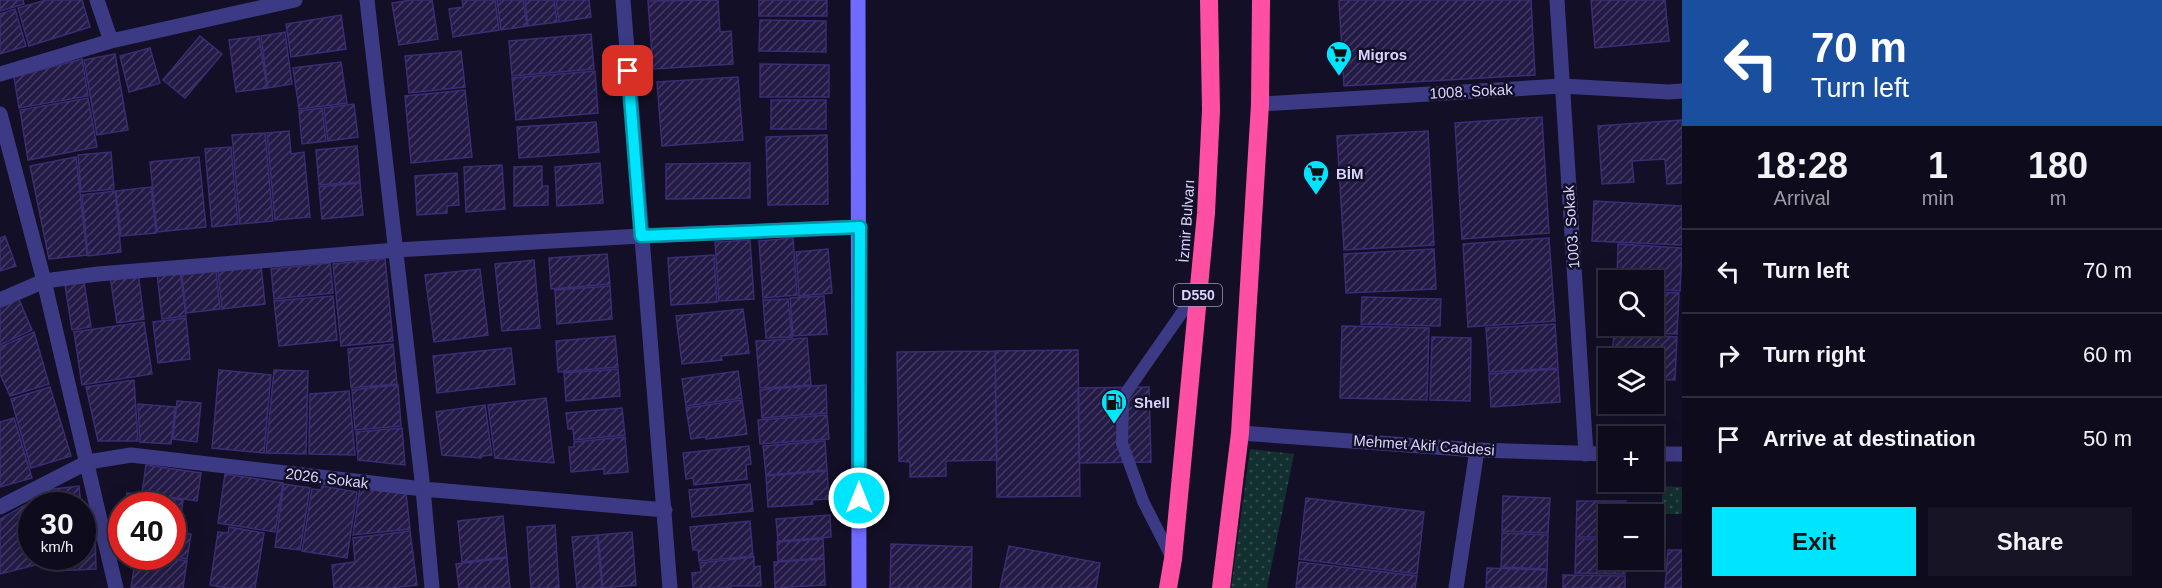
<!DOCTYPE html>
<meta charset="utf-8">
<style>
:root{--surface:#0e0b1c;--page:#171425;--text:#f1f3f6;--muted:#9b9ba3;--line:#2e2b3b;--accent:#00e5ff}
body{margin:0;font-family:Arial,sans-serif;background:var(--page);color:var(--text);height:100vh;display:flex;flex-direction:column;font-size:22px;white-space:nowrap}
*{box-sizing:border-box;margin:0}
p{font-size:20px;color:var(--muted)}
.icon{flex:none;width:33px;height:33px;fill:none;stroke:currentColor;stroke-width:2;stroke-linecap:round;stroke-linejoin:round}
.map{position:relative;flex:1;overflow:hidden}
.drawer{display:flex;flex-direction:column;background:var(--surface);width:480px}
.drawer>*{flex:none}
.hud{background:#1a4fa0;color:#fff;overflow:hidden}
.buttons{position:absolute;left:1598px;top:270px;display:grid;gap:12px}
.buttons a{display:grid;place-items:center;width:66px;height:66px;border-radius:0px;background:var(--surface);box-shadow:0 6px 24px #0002,0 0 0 2px var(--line);font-size:30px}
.speed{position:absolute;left:18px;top:492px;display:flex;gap:12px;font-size:30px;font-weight:700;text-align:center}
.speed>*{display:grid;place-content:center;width:78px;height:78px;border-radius:50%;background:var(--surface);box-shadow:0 6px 24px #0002,0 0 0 2px var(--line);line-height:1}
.speed small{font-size:15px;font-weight:400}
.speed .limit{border:9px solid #d22;background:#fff;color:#111}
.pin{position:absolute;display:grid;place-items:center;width:51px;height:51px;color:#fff;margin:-26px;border-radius:12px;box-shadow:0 3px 9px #0006}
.me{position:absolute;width:66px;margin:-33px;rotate:0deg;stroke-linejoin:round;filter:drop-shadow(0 0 4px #0008)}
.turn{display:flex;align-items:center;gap:21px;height:126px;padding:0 30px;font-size:27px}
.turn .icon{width:78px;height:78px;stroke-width:2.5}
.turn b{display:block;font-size:42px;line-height:51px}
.eta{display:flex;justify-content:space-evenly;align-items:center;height:102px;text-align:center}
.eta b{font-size:36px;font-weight:700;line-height:42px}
.button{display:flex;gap:12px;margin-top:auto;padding:12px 30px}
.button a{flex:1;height:69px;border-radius:0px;background:var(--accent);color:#111;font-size:24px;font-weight:700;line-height:69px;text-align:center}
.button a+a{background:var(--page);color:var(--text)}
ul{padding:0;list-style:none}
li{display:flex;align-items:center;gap:18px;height:84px;padding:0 30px;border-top:2px solid var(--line)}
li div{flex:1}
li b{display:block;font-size:22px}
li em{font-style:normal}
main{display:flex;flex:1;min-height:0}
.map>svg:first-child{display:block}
.park{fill:url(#park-dots)}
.building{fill:url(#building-hatch);stroke:#3b2d73;stroke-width:1.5}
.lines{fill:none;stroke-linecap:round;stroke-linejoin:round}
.lane{stroke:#3d3a85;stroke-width:12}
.street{stroke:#3d3a85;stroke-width:15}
.secondary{stroke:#6f6bff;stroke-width:15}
.highway{stroke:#ff4fa3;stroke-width:18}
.route-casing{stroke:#0095a6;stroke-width:15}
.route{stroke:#00e5ff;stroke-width:10}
.labels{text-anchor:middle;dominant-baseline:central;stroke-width:5;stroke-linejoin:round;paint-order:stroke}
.shield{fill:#130f26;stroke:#9e99be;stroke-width:1.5}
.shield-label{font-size:14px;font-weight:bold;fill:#d9d4ff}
.poi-label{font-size:15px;font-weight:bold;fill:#d9d4ff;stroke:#130f26;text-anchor:start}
.street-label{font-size:15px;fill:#d9d4ff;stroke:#130f26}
</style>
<main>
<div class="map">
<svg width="1682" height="588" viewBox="0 0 1682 588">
<defs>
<pattern id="park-dots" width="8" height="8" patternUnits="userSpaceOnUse" patternTransform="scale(1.5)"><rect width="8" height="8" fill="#12302f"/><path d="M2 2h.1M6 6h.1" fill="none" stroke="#344d4e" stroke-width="1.8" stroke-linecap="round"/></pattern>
<pattern id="building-hatch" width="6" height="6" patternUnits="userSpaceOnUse" patternTransform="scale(1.5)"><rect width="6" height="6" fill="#241b47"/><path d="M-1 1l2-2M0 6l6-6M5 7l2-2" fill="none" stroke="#433b63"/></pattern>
</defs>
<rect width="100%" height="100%" fill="#130f26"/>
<path class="park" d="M1250 449 1294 454 1267 588H1231Z
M1662 486 1682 487V514H1662Z"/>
<path class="building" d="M0 0H23L24 4 0 11Z
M46 0H82L90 27 29 46 18 8Z
M411 0H432L438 39 399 45 392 3Z
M462 0H495L499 30 453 37 449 9 463 7Z
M497 0H523L527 26 501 30Z
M525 0H554L557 22 528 26Z
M556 0H589L591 17 559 22Z
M718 0 720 32 731 31 733 64 653 69 648 1Z
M759 0H827V16H759Z
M1339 0H1531L1535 75 1344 86Z
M1591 0H1665L1669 41 1595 48Z
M15 9 26 46 0 54V14Z
M341 15 346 49 291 57 286 24Z
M760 20 826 21V52L759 51Z
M285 32 292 84 268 88 261 36Z
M591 34 594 69 512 76 509 41Z
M200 36 222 54 185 98 163 80Z
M259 36 267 88 236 92 229 40Z
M150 48 160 83 129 92 120 56Z
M461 51 465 87 409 93 405 56Z
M115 54 128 130 97 135 84 60Z
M82 59 88 96 19 108 14 77Z
M341 62 347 103 299 109 293 68Z
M760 64 829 65V97H760Z
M595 71 598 113 516 120 512 78Z
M738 77 743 140 662 146 657 82Z
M465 90 472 157 411 163 405 96Z
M88 98 97 147 28 160 20 110Z
M771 100H826V129H771Z
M354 104 358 137 328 141 324 108Z
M322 108 326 141 302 144 299 111Z
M1542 117 1549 233 1462 239 1455 123Z
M1682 120V183L1667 184 1665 159 1632 161 1634 182 1602 184 1598 126Z
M596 122 599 152 519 158 517 127Z
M289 131 291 154 304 152 310 217 275 220 267 133Z
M1428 131 1434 245 1344 250 1337 136Z
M265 133 273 221 240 224 232 135Z
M827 135 828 204 768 205 766 137Z
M357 146 360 182 319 185 316 150Z
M231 147 238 224 212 227 205 149Z
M111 152 114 189 81 192 78 155Z
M76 157 87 255 49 259 30 166Z
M199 157 206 227 157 232 150 162Z
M600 163 603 203 557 206 555 167Z
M750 163V198L666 199V164Z
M502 165 505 209 466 212 464 167Z
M542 166V186H548V205L514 206V167Z
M457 173 459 205 447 206V213L417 215 415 176Z
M360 183 363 215 322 219 319 187Z
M151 187 156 233 121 236 116 191Z
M115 191 121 252 88 256 82 195Z
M1594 201 1682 206V245L1592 241Z
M5 236 16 266 0 271V238Z
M793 238 797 295 763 298 759 241Z
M1549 238 1555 321 1468 327 1463 244Z
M750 240 754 299 719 301 715 242Z
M1618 244 1682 248 1680 291 1653 289V280H1617Z
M828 249 832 293 799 296 796 252Z
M1434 249 1436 289 1346 293 1344 254Z
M607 254 610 284 551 289 549 258Z
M714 255 717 302 671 305 668 258Z
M385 259 393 341 341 346 333 264Z
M534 260 540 328 502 331 495 264Z
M330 263 333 293 274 299 271 269Z
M261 266 265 304 222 309 218 271Z
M480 269 488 335 434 342 425 275Z
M180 270 186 316 162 319 157 273Z
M216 271 220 309 186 313 182 275Z
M138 272 144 319 117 323 110 276Z
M84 282 91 327 72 330 65 285Z
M610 286 612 319 557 324 555 290Z
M1653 292 1679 293 1677 334 1614 331V326H1653Z
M333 296 337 340 279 346 274 301Z
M824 296 827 334 793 336 790 298Z
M18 297 32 330 0 345V305Z
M1362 297 1441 299 1440 326 1361 324Z
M788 299 792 337 766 338 763 300Z
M743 309 749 353 721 356 722 360 682 364 676 316Z
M186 318 190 359 158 363 153 322Z
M144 322 152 374 82 385 74 332Z
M1555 324 1558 368 1489 372 1486 328Z
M1342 326 1429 328 1427 400 1340 398Z
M34 332 49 384 10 396 0 374V347Z
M1614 333 1677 337 1675 380 1653 379V358H1612Z
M615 336 618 367 558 372 556 341Z
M1432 337 1471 338 1470 401 1430 400Z
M807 338 811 385 760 388 756 341Z
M393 344 397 384 351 388 348 349Z
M511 348 515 384 437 393 433 356Z
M1078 350 1080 496 997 497 995 351Z
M995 351 997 460 946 461V476L910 477V462L899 461 897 352Z
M618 369 620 396 566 401 564 373Z
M1558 369 1560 402 1491 407 1489 374Z
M219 370 271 375 264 453 212 448Z
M274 370 308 371 306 454 266 453Z
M738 371 742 398 686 406 682 379Z
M134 380 138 441H98L86 387Z
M398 385 401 426 355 430 352 390Z
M826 385 827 413 762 418 760 390Z
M50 387 71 456 31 468 11 399Z
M1149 387 1151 462 1079 463 1078 388Z
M349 391 355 455 309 454 310 394Z
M546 398 554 463 495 458 488 405Z
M742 400 747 434 706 439 705 437 691 439 686 408Z
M177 401 201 403 197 442 173 439Z
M138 404 175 407 171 444 140 442Z
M485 405 492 455 482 456 481 458 442 455 436 412Z
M622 408 625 435 574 440 573 429H568L566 413Z
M827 415 829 439 760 444 758 420Z
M14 418 32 478 0 487V422Z
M402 428 405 465 358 460 356 432Z
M625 437 628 472 604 474V469L571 472 569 447H574V442Z
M825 441 827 470 766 475 763 446Z
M749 446 751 464 746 465 747 479 694 485 693 478 686 479 683 453Z
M146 465 201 473 197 501 142 493Z
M827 471 829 499 812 500 813 504 768 507 766 476Z
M225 474 283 483 275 532 218 523Z
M284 484 310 488 300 550 275 547Z
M750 484 753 511 692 517 689 490Z
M79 486 81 506H47L45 490Z
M322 486 357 492 347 558 302 551 312 489 321 490Z
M360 487 406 493 410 529 353 535Z
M127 493 158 497 157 506H125Z
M1503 496 1550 498 1548 533 1502 531Z
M160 497 183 500 179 531 172 530V506H159Z
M38 498 39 506H32V556H46L47 562 0 574V519Z
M1306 498 1424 512 1417 574 1299 559Z
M1577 501H1626V514H1608V537H1576Z
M830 515 831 537 778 541 776 519Z
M503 516 507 557 462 562 458 521Z
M750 521 753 556 699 561 698 550H693L690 527Z
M555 525 559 588H531L527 527Z
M229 527 264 533 255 588H226L210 585 218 532 228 533Z
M172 531 191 534 187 559 167 556H172Z
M410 531 417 585 392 588H334L332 565 355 562 353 538Z
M95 532 96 569 54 571 53 556H82V533Z
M632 532 636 585 603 588 598 535Z
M1502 533 1548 535 1547 569 1501 567Z
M597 535 602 588H577L572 537Z
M823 539 824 558 778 561 777 542Z
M1576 539H1608V560H1625V574L1575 573Z
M891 544 972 547 971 588H890Z
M1009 546 1100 563 1096 588H1000Z
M1668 550H1682V588H1665Z
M136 556H154L187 561 183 588H131Z
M754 557V567L760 566 761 586H731V588H693L692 573 701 572 700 563Z
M507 558 510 588H459L456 564Z
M824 559 825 585 775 588 774 562Z
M1299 562 1417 576 1415 588H1296Z
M1487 568 1547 570 1546 588H1486Z
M1563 575 1625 576V588H1563Z"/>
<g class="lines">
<path class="lane" d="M1172 558 1143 501 1122 443 1123 397 1197 291"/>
<path class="street" d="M97 0 111 41
M367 0 423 489 432 588
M623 0 670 588
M1557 0 1586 454
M0 74 111 41 295 0
M1260 104 1562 86 1669 92 1682 91
M0 114 44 281 116 588
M0 300 44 281 98 274 396 250 641 236 860 227
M1240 433 1477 450 1608 454
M1653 454H1682
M0 507 88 462 131 455 423 489 665 510
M1456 588 1477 450"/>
<path class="secondary" d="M858 0 859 588"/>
<path class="highway" d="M1168 588 1173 559 1206 213 1211 110 1209 0
M1221 588 1240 433 1260 104 1261 0"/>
</g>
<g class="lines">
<g class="route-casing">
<path id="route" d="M628 71 641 236 860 227 859 498"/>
</g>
<use href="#route" class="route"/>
</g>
<defs>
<g id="supermarket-pin" transform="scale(1.35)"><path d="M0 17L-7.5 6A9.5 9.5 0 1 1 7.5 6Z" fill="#00e5ff" stroke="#130f26"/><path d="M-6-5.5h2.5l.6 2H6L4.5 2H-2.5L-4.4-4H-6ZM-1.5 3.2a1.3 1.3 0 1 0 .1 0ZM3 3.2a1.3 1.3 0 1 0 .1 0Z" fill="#111"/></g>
<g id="fuel-pin" transform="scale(1.35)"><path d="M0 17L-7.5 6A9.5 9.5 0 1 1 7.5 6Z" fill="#00e5ff" stroke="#130f26"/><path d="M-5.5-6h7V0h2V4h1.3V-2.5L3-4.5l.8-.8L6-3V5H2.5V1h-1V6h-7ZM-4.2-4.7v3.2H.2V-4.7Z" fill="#111"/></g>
</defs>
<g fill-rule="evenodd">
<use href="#supermarket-pin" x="1339" y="54"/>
<use href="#supermarket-pin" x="1316" y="173"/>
<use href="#fuel-pin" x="1114" y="402"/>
</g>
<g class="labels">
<rect class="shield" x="1174" y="284" width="48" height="22" rx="4.5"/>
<g class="shield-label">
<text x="1198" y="295">D550</text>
</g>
<g class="poi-label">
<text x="1358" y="54">Migros</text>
<text x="1336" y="173">BİM</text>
<text x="1134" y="402">Shell</text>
</g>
<g class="street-label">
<text transform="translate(1471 91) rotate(-3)">1008. Sokak</text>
<text transform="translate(1186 221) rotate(-86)">İzmir Bulvarı</text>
<text transform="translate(1571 227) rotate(-94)">1003. Sokak</text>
<text transform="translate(1424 445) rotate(4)">Mehmet Akif Caddesi</text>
<text transform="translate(327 478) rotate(7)">2026. Sokak</text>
</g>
</g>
</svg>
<div class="buttons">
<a><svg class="icon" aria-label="search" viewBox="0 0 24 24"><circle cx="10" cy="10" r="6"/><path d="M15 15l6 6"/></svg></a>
<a><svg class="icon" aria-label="layers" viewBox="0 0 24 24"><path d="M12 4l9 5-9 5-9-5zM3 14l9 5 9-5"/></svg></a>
<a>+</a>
<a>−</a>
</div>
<div class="speed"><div>30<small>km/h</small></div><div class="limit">40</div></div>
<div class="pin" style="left:628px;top:71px;background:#d93025"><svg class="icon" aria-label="arrive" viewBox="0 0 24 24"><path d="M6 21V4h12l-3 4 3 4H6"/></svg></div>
<svg class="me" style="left:859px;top:498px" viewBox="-20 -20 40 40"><circle r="17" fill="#00e5ff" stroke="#fff" stroke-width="3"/><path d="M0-11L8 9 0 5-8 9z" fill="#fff"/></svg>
</div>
<section class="drawer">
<div class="hud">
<div class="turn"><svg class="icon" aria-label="left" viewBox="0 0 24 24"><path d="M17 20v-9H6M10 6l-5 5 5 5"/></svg><div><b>70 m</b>Turn left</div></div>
</div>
<div class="eta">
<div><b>18:28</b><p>Arrival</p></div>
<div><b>1</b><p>min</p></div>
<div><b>180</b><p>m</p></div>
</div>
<ul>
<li><svg class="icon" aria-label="left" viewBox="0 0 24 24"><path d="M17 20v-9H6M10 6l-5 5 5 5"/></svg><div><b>Turn left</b></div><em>70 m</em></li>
<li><svg class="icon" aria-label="right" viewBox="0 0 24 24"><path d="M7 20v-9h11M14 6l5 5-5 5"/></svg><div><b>Turn right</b></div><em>60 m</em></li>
<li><svg class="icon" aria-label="arrive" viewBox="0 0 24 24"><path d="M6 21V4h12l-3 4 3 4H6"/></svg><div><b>Arrive at destination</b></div><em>50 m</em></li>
</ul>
<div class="button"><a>Exit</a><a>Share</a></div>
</section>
</main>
